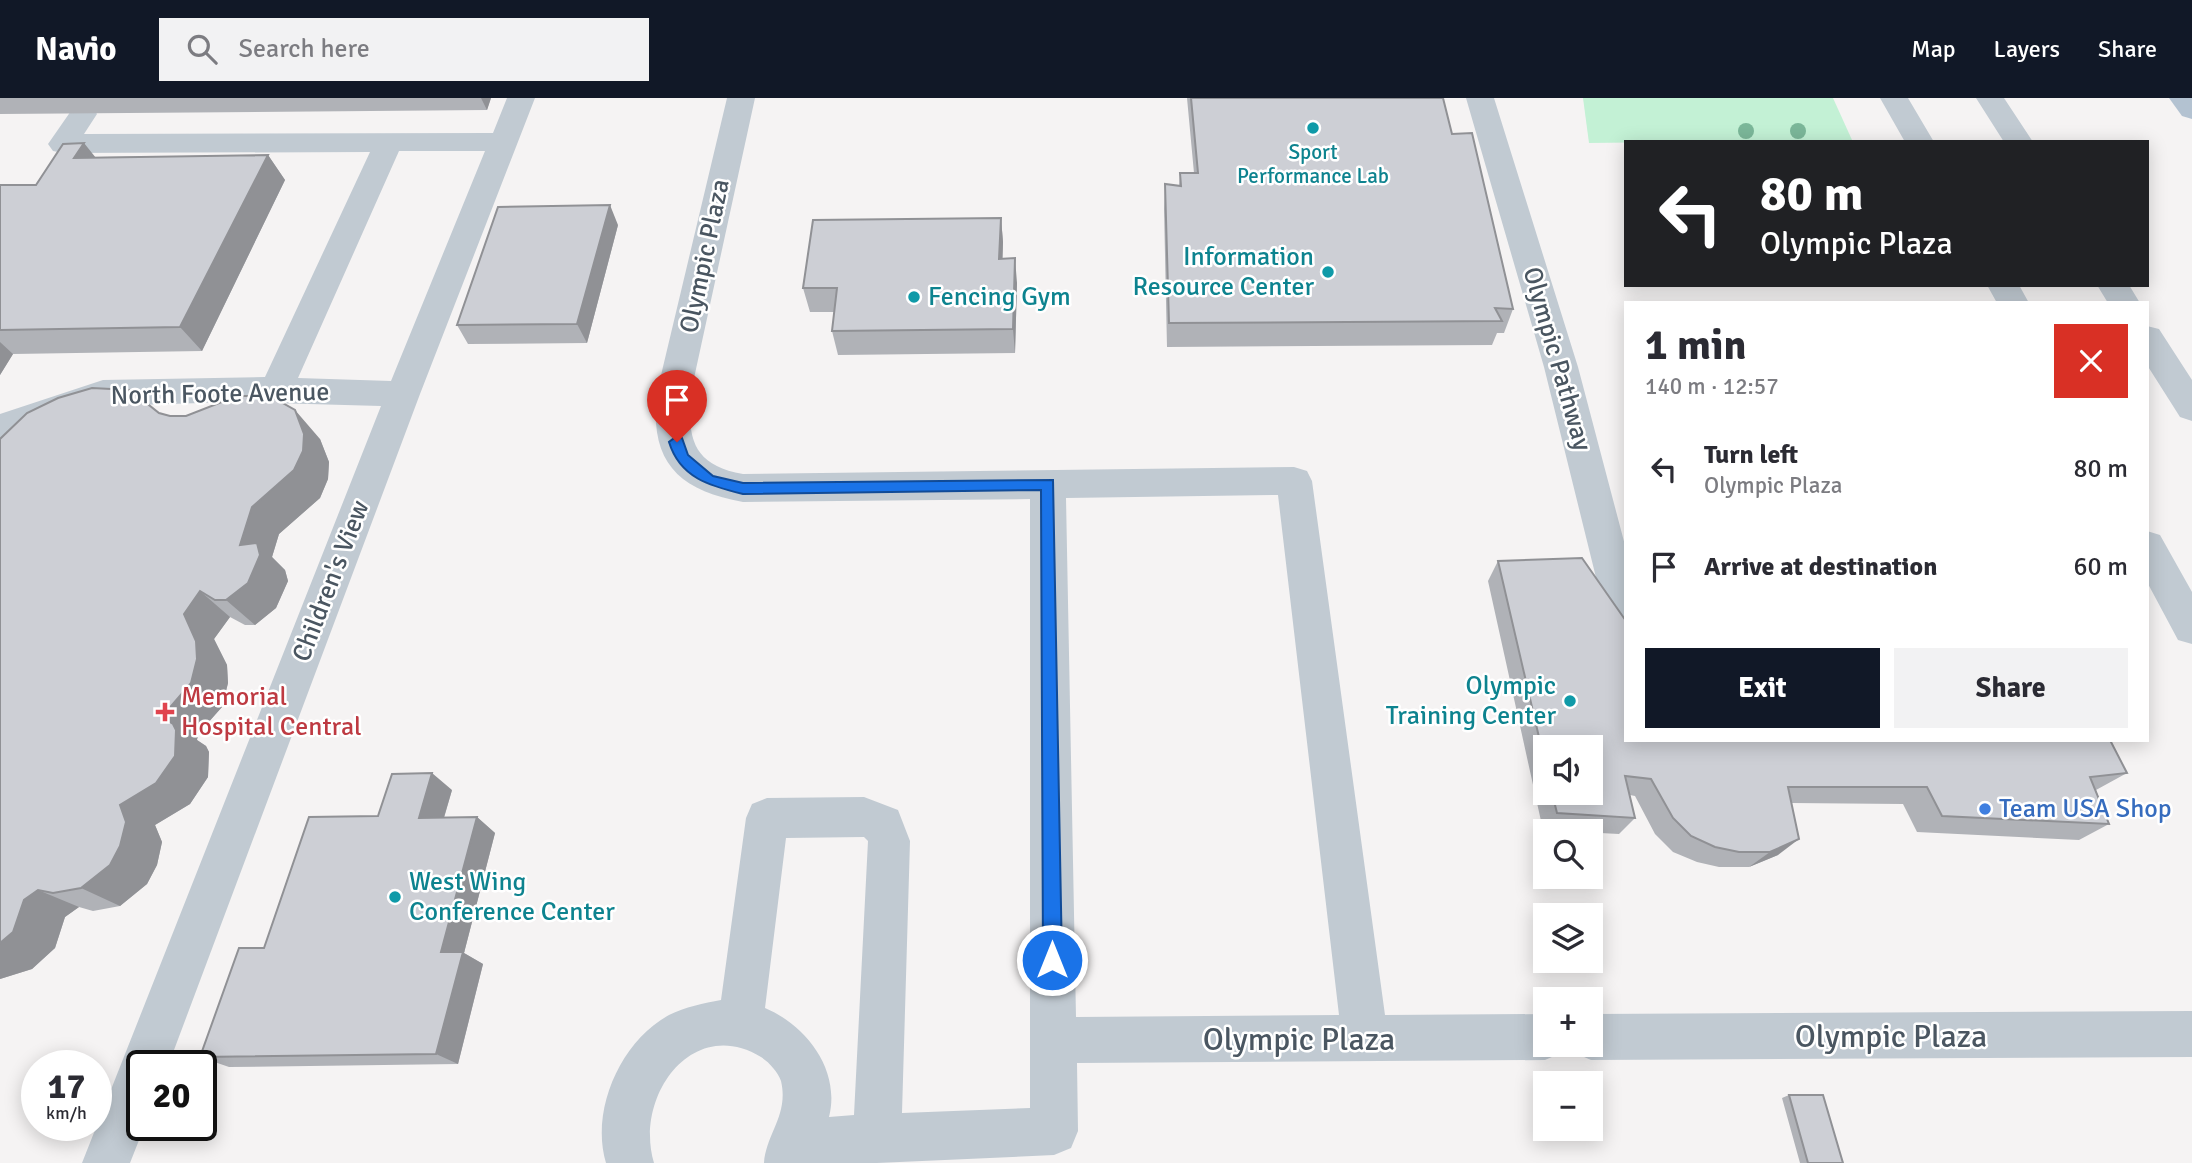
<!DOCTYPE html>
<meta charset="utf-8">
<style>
:root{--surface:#fff;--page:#f2f2f3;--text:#2b2b33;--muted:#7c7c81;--accent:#111827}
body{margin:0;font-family:Signika,sans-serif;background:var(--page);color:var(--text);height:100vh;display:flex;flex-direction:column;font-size:26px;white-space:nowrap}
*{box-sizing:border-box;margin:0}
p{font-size:23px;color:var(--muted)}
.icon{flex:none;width:38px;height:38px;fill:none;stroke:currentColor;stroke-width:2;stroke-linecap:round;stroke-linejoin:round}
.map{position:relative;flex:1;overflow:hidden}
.drawer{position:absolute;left:1624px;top:203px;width:525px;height:441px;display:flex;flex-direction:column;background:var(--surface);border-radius:0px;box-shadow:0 4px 18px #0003}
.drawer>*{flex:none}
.banner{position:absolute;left:1624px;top:42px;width:525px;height:147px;border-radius:0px;box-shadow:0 4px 18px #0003;background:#202124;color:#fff;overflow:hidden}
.fabs{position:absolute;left:1533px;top:637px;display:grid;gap:14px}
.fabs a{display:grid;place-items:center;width:70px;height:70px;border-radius:0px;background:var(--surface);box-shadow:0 4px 18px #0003;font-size:35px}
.speed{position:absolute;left:21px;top:952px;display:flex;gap:14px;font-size:35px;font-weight:700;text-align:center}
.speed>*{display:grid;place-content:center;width:91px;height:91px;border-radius:50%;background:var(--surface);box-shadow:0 4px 18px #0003;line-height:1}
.speed small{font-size:18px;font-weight:400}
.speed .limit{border:4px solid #111;border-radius:10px;background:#fff;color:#111}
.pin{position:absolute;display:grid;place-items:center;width:60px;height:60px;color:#fff;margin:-72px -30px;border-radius:50% 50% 50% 0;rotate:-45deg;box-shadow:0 0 7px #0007}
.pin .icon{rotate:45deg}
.me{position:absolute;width:77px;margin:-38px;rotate:0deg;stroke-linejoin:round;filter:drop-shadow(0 0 5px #0008)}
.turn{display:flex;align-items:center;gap:24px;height:147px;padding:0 21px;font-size:32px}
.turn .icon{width:91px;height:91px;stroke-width:2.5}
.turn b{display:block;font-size:49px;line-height:60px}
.round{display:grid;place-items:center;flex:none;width:74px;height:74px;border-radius:0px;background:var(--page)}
.headline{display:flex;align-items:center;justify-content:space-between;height:119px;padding:0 21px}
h1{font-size:42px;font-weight:800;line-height:52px}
.action{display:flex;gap:14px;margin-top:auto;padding:14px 21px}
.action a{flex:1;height:80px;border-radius:0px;background:var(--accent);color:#fff;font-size:28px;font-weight:800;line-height:80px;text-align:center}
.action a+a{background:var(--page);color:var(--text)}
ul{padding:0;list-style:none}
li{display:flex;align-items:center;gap:21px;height:98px;padding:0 21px}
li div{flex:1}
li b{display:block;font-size:26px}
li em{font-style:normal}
header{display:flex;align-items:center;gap:42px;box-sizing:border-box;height:98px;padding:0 35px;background:var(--accent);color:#fff}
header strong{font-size:33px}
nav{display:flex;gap:38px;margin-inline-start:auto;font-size:24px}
.search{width:490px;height:63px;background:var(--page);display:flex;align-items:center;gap:18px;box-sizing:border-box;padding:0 24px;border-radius:0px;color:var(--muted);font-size:26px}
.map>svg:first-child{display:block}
.green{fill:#c3f1d5}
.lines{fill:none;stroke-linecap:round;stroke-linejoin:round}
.minor{fill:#c1cad2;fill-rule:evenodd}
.major{fill:#b3c2d1;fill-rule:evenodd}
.tree{fill:#7bb799}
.wall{fill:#b0b2b7;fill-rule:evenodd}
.shaded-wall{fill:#909195}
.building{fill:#cdcfd5;stroke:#909195;stroke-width:2}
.route{fill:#1a73e8;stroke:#114b97;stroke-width:2}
.culture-dot{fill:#0f9aa8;stroke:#fff;stroke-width:2.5}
.health-dot{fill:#e0444e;stroke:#fff;stroke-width:2.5}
.shop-dot{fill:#3f7fe0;stroke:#fff;stroke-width:2.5}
.labels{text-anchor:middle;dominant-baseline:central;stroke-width:5;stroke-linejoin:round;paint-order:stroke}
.far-culture-label{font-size:21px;fill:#0d838f;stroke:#fff}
.street-label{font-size:26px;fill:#4a5661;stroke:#fff}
.culture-label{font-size:26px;fill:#0d838f;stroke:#fff;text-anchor:end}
.health-label{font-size:26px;fill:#be3a42;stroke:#fff;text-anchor:start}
.shop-label{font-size:26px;fill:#366cbe;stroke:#fff;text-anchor:start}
.near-street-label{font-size:32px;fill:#4a5661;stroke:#fff}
</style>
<header>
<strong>Navio</strong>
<div class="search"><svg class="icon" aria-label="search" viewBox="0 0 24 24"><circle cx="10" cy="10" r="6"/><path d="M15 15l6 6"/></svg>Search here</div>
<nav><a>Map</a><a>Layers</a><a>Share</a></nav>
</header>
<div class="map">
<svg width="2192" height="1065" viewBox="0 0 2192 1065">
<rect width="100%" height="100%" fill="#f5f3f3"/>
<path class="green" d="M1583 0H1833L1852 42 1589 45Z"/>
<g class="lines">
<path class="minor" d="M507 0H535L420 296 168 968H142V1027H145L130 1065H82L381 308 233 304 104 308 0 343V316L103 282 265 279 370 54 63 55 53 53 48 46 73 10 83 7 93 10 97 16 84 36 493 35ZM399 53H485L391 283 298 280Z
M727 0H755L691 294C687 341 693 367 743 376L1294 369 1307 373 1312 383 1385 917 1545 916V947H1565L1561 955 1545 962 1077 965 1078 1033 1071 1050 1054 1057 877 1065H764C766 1036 789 1017 781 983 778 974 769 964 761 959 692 917 634 999 654 1065H606C590 1012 621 943 669 917 685 909 704 905 721 902L746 720 752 706 767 700 864 699 898 712 910 743 902 1015 1030 1010V401L743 404C677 392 649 363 657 294ZM1278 397 1339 917 1076 919 1066 400ZM864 739 868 743 854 1017 829 1019C841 972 806 927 765 910L786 740Z
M1466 0H1494L1578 269 1626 451V540L1612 536 1607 524 1544 269Z
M1880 0H1908L1934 44H1905Z
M1976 0H2004L2033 44H2004Z
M1987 187H2019L2029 205H1997Z
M2097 187H2129L2140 205H2108Z
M2147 228 2159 231 2192 282V323L2180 319 2147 267Z
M2147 433 2160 437 2192 494V546L2178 542 2147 484Z
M2192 913V959L1591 962 1575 955 1571 947H1591V916Z"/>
<path class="major" d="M2169 0H2192V21L2182 18Z"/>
</g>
<g class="tree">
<circle cx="1746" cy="33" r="8"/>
<circle cx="1798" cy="33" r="8"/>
</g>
<path class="wall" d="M0 0H491L487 12 0 16Z
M1187 0H1443L1452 36 1513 211 1504 235H1497L1492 247 1167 249 1164 111 1165 86 1179 88 1180 75H1194Z
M268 57 285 82 202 253 13 256 0 277V87H36L96 59Z
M1001 120 1003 144 1002 161 1017 185 1015 255 838 257 832 233 834 214H810L803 190Z
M618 127 587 245 468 246 457 227Z
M159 315 170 318 320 341 329 364 328 381 320 400 279 436 272 459 285 472 288 483 276 510 255 527H245L230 519 214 541 227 567 228 585 222 609 198 636 197 642 206 648 209 654 208 679 190 706 155 727 162 744 157 767 147 786 120 808 93 813 79 809 65 819 55 850 32 871 0 881V341Z
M1498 463 1626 642 2127 675 2096 692 2109 726 2079 742 1917 734 1903 706 1791 705 1778 757 1749 769H1719L1697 764 1673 754 1655 736 1635 698 1630 697 1635 720 1619 736 1543 732 1488 483ZM1545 649 1591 695H1545Z
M452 692 444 720 477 719 495 735 464 855 483 866 458 966 229 969 200 959 264 850Z
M1789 997 1843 1065H1800L1782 1000Z"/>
<path class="shaded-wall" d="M481 0H491L487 12Z
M84 45 104 70 74 60Z
M268 57 285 82 202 253 180 229Z
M610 107 618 127 587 245 577 226Z
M1001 120 1003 144 1002 185 999 161Z
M1015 160 1017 185 1015 255 1013 231Z
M0 244 13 256 0 277Z
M295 312 320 341 329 364 328 381 320 400 279 436 272 459 285 472 288 483 276 510 255 527 226 502 240 447 252 409Z
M200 493 230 519 214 541 227 567 228 585 222 609 198 636 197 642 206 648 209 654 208 679 190 706 155 727 162 744 157 767 147 786 120 808 81 790 120 707 164 620 184 516Z
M432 675 452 692 439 736 419 720Z
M477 719 495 735 464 855 483 866 458 966 436 956 441 854Z
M1799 741 1778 757 1749 769 1770 754Z
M38 792 79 809 65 819 55 850 32 871 0 881V845L24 802Z"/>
<path class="building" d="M1191 0H1443L1452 36 1472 35 1513 211 1495 210 1502 223 1169 225 1165 86 1181 88 1180 75H1198Z
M84 45 74 60 268 57 180 229 0 232V87H36L63 46Z
M610 107 577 226 457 227 498 109Z
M1001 120 999 161 1015 160 1013 231 832 233 837 190H803L813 122Z
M92 290 130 292 159 315 170 318H186L237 298H270L295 312 304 336 303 353 294 372 252 409 240 447 257 445 260 457 248 485 226 502H215L200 493 184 516 196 543 197 561 191 585 166 614 164 620 173 626 176 632 175 658 156 685 120 707 126 724 120 748 110 767 81 790 53 795 38 792 24 802 13 834 0 845V341L27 315 58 300Z
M1582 460 1626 523V642H2110L2127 675 2090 679 2109 726 1942 718 1927 689H1788L1799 741 1770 754H1739L1715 749 1691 738 1673 720 1651 681 1625 678 1635 720 1557 715 1552 695H1591V649H1545V665L1498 463Z
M432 675 419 720 477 719 441 854H463L436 956 200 959 239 850H264L309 719 378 718 392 676Z
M1789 997H1823L1843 1065H1808Z"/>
<path class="route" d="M677 338 682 340 688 357 713 378 743 385 1053 382 1062 862 1059 868 1052 871 1046 868 1043 862 1041 392 743 396C710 388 680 380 669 344Z"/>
<g class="culture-dot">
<circle cx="1313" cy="30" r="7"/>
<circle cx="1328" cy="174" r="7"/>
<circle cx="914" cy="199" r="7"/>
<circle cx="1570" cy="603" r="7"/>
<circle cx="395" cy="799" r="7"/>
</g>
<path class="health-dot" d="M161.5 603.5h7v7h7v7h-7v7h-7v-7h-7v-7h7z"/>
<circle class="shop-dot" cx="1985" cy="711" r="7"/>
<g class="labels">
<g class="far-culture-label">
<text x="1313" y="54">Sport<tspan x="1313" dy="24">Performance Lab</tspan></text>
</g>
<g class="street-label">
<text transform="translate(705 158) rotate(-78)">Olympic Plaza</text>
<text transform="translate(1557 261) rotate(74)">Olympic Pathway</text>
<text transform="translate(220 296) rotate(-1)">North Foote Avenue</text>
<text transform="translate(331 483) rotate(-69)">Children's View</text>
</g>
<g class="culture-label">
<text x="1314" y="159">Information<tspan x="1314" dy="30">Resource Center</tspan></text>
<text x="928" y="199" text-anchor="start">Fencing Gym</text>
<text x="1556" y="588">Olympic<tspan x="1556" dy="30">Training Center</tspan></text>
<text x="409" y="784" text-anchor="start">West Wing<tspan x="409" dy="30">Conference Center</tspan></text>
</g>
<g class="health-label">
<text x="181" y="599">Memorial<tspan x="181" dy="30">Hospital Central</tspan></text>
</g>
<g class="shop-label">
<text x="1999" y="711">Team USA Shop</text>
</g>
<g class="near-street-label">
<text x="1891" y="938">Olympic Plaza</text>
<text x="1299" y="941">Olympic Plaza</text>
</g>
</g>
</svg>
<div class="fabs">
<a><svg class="icon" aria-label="sound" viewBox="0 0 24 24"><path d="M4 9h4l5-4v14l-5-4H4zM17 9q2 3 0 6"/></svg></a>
<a><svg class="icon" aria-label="search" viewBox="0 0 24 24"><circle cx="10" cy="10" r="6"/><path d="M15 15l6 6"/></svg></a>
<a><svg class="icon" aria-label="layers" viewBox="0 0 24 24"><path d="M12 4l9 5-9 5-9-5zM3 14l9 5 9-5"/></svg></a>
<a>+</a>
<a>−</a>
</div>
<div class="speed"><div>17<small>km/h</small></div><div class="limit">20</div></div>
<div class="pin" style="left:677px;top:344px;background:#d93025"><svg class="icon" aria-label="arrive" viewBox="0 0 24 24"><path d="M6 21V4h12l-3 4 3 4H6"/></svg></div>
<svg class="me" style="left:1052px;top:862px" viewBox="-20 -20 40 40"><circle r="17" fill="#1a73e8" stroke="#fff" stroke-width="3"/><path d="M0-11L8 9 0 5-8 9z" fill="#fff"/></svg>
<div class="banner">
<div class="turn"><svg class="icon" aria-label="left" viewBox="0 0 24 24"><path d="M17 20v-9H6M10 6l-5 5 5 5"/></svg><div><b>80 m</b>Olympic Plaza</div></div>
</div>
<section class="drawer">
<div class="headline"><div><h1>1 min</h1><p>140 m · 12:57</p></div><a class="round" style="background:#d93025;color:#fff"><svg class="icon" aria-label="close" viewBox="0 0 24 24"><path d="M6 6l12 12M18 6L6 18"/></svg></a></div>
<ul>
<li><svg class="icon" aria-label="left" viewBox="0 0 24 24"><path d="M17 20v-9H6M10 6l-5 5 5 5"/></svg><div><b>Turn left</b><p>Olympic Plaza</p></div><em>80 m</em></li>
<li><svg class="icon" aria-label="arrive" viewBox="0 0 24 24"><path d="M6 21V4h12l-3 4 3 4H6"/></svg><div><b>Arrive at destination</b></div><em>60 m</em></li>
</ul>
<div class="action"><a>Exit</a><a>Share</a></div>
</section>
</div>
